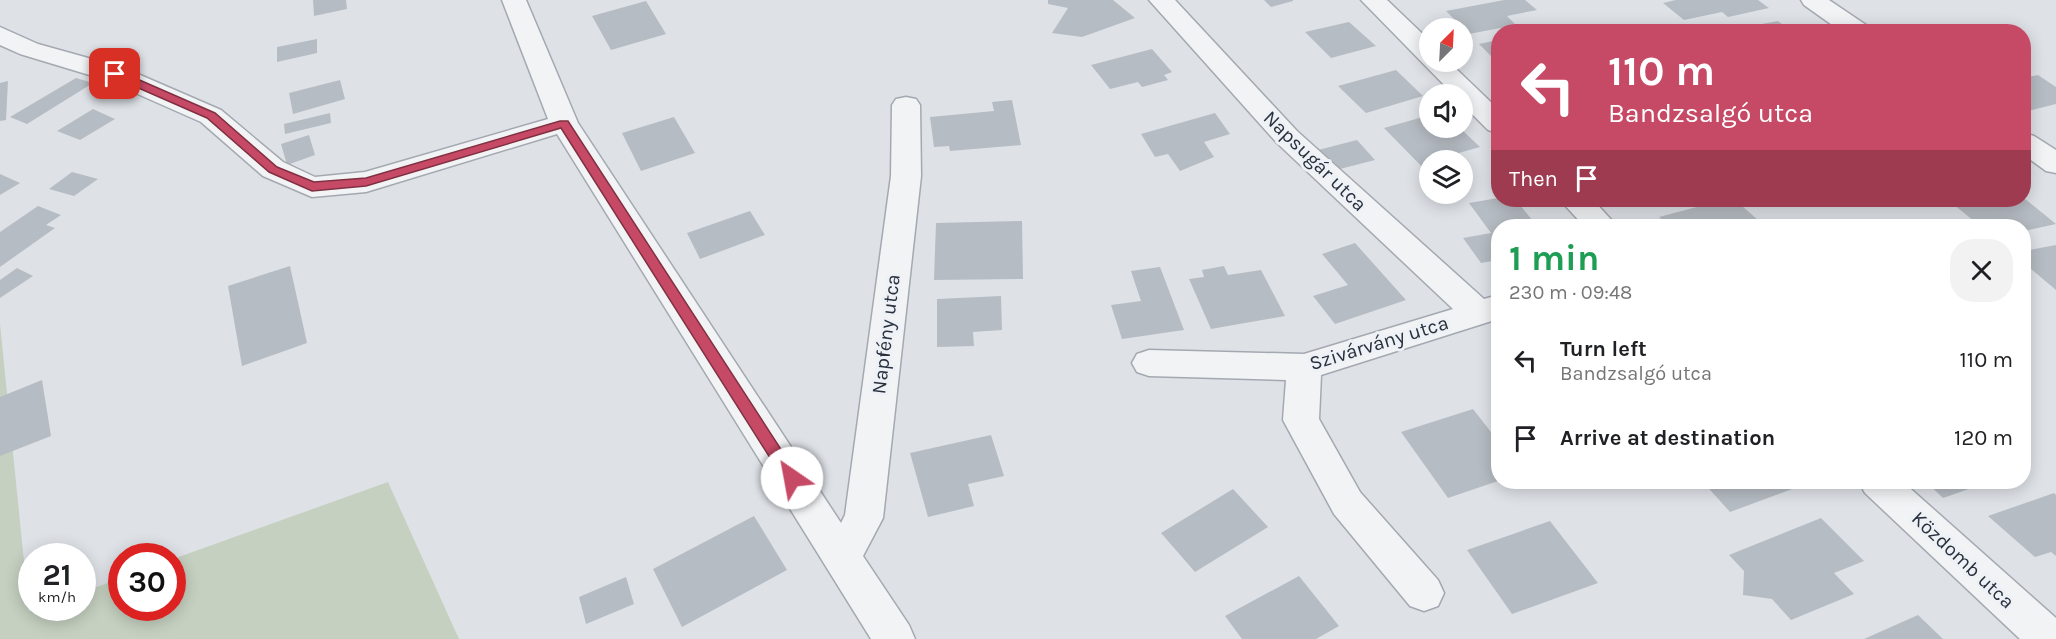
<!DOCTYPE html>
<meta charset="utf-8">
<style>
:root{--surface:#fff;--page:#f2f2f2;--text:#202124;--muted:#757577}
body{margin:0;font-family:Karla,sans-serif;background:var(--page);color:var(--text);height:100vh;display:flex;flex-direction:column;font-size:22px;white-space:nowrap}
*{box-sizing:border-box;margin:0}
p{font-size:20px;color:var(--muted)}
.icon{flex:none;width:33px;height:33px;fill:none;stroke:currentColor;stroke-width:2;stroke-linecap:round;stroke-linejoin:round}
.map{position:relative;flex:1;overflow:hidden}
.details{position:absolute;left:1491px;top:219px;width:540px;height:270px;display:flex;flex-direction:column;background:var(--surface);border-radius:24px;box-shadow:0 3px 15px #0003}
.details>*{flex:none}
.guide{position:absolute;left:1491px;top:24px;width:540px;height:183px;border-radius:24px;box-shadow:0 3px 15px #0003;background:#c64a66;color:#fff;overflow:hidden}
.needle{width:39px;rotate:24deg}
.tools{position:absolute;left:1419px;top:18px;display:grid;gap:12px}
.tools a{display:grid;place-items:center;width:54px;height:54px;border-radius:50%;background:var(--surface);box-shadow:0 3px 15px #0003;font-size:30px}
.speed{position:absolute;left:18px;top:543px;display:flex;gap:12px;font-size:30px;font-weight:700;text-align:center}
.speed>*{display:grid;place-content:center;width:78px;height:78px;border-radius:50%;background:var(--surface);box-shadow:0 3px 15px #0003;line-height:1}
.speed small{font-size:15px;font-weight:400}
.speed .limit{border:9px solid #d22;background:#fff;color:#111}
.pin{position:absolute;display:grid;place-items:center;width:51px;height:51px;color:#fff;margin:-26px;border-radius:12px;box-shadow:0 3px 9px #0006}
.me{position:absolute;width:66px;margin:-33px;rotate:327deg;stroke-linejoin:round;filter:drop-shadow(0 0 4px #0008)}
.turn{display:flex;align-items:center;gap:21px;height:126px;padding:0 18px;font-size:27px}
.turn .icon{width:78px;height:78px;stroke-width:2.5}
.turn b{display:block;font-size:42px;line-height:51px}
.then{display:flex;align-items:center;height:57px;padding:0 18px;background:#0003;gap:12px;font-size:22px}
.round{display:grid;place-items:center;flex:none;width:63px;height:63px;border-radius:24px;background:var(--page)}
.overview{display:flex;align-items:center;justify-content:space-between;height:102px;padding:0 18px}
h1{font-size:36px;font-weight:700;line-height:45px;color:#1e9e55}
ul{padding:0;list-style:none}
li{display:flex;align-items:center;gap:18px;height:78px;padding:0 18px}
li div{flex:1}
li b{display:block;font-size:22px}
li em{font-style:normal}
.map>svg:first-child{display:block}
.green{fill:#c5d0c0}
.building{fill:#b6bcc3}
.lines{fill:none;stroke-linecap:round;stroke-linejoin:round}
.minor-casing{stroke:#a4a9b1;stroke-width:3}
.minor{fill:#f1f3f5;fill-rule:evenodd}
.route{fill:#c64a66;stroke:#813042;stroke-width:1.5}
.labels{text-anchor:middle;dominant-baseline:central;stroke-width:6;stroke-linejoin:round;paint-order:stroke}
.street-label{font-size:20px;fill:#28313d;stroke:#eef1f5}
</style>
<div class="map">
<svg width="2056" height="639" viewBox="0 0 2056 639">
<rect width="100%" height="100%" fill="#dee2e7"/>
<path class="green" d="M0 324 29 611 39 608H82L83 592 121 578 122 608H172L173 559 388 482 459 639H0Z"/>
<path class="building" d="M313 0H346L347 9 314 16Z
M1048 0H1113L1135 18 1082 37 1052 33 1068 8 1048 4Z
M1264 0H1293V1L1271 7Z
M1504 0H1525L1537 10 1507 16 1516 25 1469 34 1446 11Z
M1676 0H1758L1769 8 1728 17 1722 12 1684 20 1663 3Z
M646 1 666 34 611 50 592 16Z
M1778 21 1792 32 1730 30Z
M1349 22 1376 46 1331 58 1305 32Z
M317 39V53L277 62V47Z
M1498 40V63L1479 44Z
M1152 49 1172 72 1164 75 1168 80 1142 87 1138 82 1110 89 1091 65Z
M1396 70 1423 96 1366 113 1338 86Z
M2038 75 2056 87V104L2024 112V78Z
M76 78 93 83 27 124 10 117Z
M340 80 345 99 293 114 289 93Z
M8 81 6 120 0 121V83Z
M1012 100 1021 145 950 151 949 146 934 147 930 117 994 111 992 102Z
M93 109 115 119 80 140 57 131Z
M330 113 331 123 285 134 284 124Z
M1215 113 1230 134 1204 142 1214 157 1180 171 1168 154 1155 157 1141 134Z
M1430 115V128H1460L1480 147 1448 156 1452 160H1430V175L1384 128Z
M674 117 695 153 641 171 622 133Z
M309 135 315 155 287 165 281 144Z
M1357 140 1375 160 1336 170 1318 150Z
M72 172 98 179 74 196 49 189Z
M0 174 20 183 0 195Z
M1498 198 1516 200 1537 226H1498V260L1481 263 1463 238 1491 233 1469 203Z
M2024 198 2056 224 2024 231V226H1980L1948 200Z
M1723 200H1735L1765 226H1669L1659 217Z
M38 206 61 215 46 225 55 228 0 267V232Z
M750 211 765 235 700 259 687 233Z
M1022 221 1023 279 934 280 936 223Z
M1355 243 1406 300 1335 324 1313 296 1348 285 1322 254Z
M2056 245V290L2024 263V251Z
M290 266 307 343 242 366 228 286Z
M1224 266 1228 275 1261 270 1285 316 1211 329 1189 279 1204 277 1202 270Z
M1160 267 1184 330 1122 339 1111 305 1141 301 1131 271Z
M17 268 33 276 0 298V280Z
M1001 296 1002 330 973 332 974 346 937 347V299Z
M1498 371V399L1496 396 1492 373Z
M42 380 51 436 0 456V397Z
M1473 409 1498 441V481L1448 498 1401 432Z
M991 435 1004 476 968 484 974 506 928 517 910 453Z
M1703 482H1788L1795 488 1730 512Z
M1926 482H1989L1943 498Z
M1233 489 1268 527 1195 572 1161 533Z
M2054 493 2056 495V556L2051 552 2035 557 1988 516Z
M754 516 787 570 682 627 653 569Z
M1821 518 1864 561 1834 573 1854 594 1791 620 1772 599 1743 595 1744 571 1729 555Z
M1550 521 1598 583 1512 614 1467 550Z
M1299 576 1339 626 1316 639H1242L1225 616Z
M626 577 634 604 586 624 579 597Z
M1918 615 1943 639H1864Z"/>
<g class="lines">
<g class="minor-casing">
<path id="minor" d="M502 0H526L578 123 841 523 845 515 891 176 892 105 896 99 906 97 916 99 920 105 921 176 883 518 863 556 909 625 915 639H871L557 134 366 192 312 197 263 176 201 122 106 80 20 54 0 45V27L38 44 124 68 221 110 283 162 315 177 365 172 548 119Z
M1149 0H1175L1297 131 1484 299 1498 295V319L1321 375 1319 419 1360 492 1438 580 1444 593 1438 606 1424 611 1410 606 1334 514 1283 420 1286 380 1149 376 1137 372 1132 363 1137 354 1149 350 1304 354 1453 309 1277 143Z
M1361 0H1387L1430 41V62H1449L1498 109V133L1488 130 1462 104V94H1453Z
M1801 0H1829L1869 27 1872 32H1842L1804 5Z
M2024 133 2034 136 2056 150V173L2046 171 2024 155Z
M1560 200H1593L1617 226H1584Z
M1859 482H1903L2056 618V639H2020L1865 493Z"/>
</g>
<use href="#minor" class="minor"/>
</g>
<path class="route" d="M111 71H119L215 113 277 167 314 182 366 178 560 121H568L797 474 799 478 797 483 792 485 786 483 561 128 366 186 312 191 269 172 207 118 111 76Z"/>
<g class="labels">
<g class="street-label">
<text transform="translate(1315 161) rotate(44)">Napsugár utca</text>
<text transform="translate(886 334) rotate(-83)">Napfény utca</text>
<text transform="translate(1379 343) rotate(-17)">Szivárvány utca</text>
<text transform="translate(1963 560) rotate(43)">Közdomb utca</text>
</g>
</g>
</svg>
<div class="tools">
<a><svg class="needle" viewBox="-14 -14 28 28"><path d="M0-13l5 13h-10z" fill="#e53935"/><path d="M0 13l5-13h-10z" fill="#757577"/></svg></a>
<a><svg class="icon" aria-label="sound" viewBox="0 0 24 24"><path d="M4 9h4l5-4v14l-5-4H4zM17 9q2 3 0 6"/></svg></a>
<a><svg class="icon" aria-label="layers" viewBox="0 0 24 24"><path d="M12 4l9 5-9 5-9-5zM3 14l9 5 9-5"/></svg></a>
</div>
<div class="speed"><div>21<small>km/h</small></div><div class="limit">30</div></div>
<div class="pin" style="left:115px;top:74px;background:#d93025"><svg class="icon" aria-label="arrive" viewBox="0 0 24 24"><path d="M6 21V4h12l-3 4 3 4H6"/></svg></div>
<svg class="me" style="left:792px;top:478px" viewBox="-20 -20 40 40"><circle r="19" fill="#fff"/><path d="M0-13L10 11 0 6-10 11z" fill="#c64a66"/></svg>
<div class="guide">
<div class="turn"><svg class="icon" aria-label="left" viewBox="0 0 24 24"><path d="M17 20v-9H6M10 6l-5 5 5 5"/></svg><div><b>110 m</b>Bandzsalgó utca</div></div>
<div class="then">Then<svg class="icon" aria-label="arrive" viewBox="0 0 24 24"><path d="M6 21V4h12l-3 4 3 4H6"/></svg></div>
</div>
<section class="details">
<div class="overview"><div><h1>1 min</h1><p>230 m · 09:48</p></div><a class="round"><svg class="icon" aria-label="close" viewBox="0 0 24 24"><path d="M6 6l12 12M18 6L6 18"/></svg></a></div>
<ul>
<li><svg class="icon" aria-label="left" viewBox="0 0 24 24"><path d="M17 20v-9H6M10 6l-5 5 5 5"/></svg><div><b>Turn left</b><p>Bandzsalgó utca</p></div><em>110 m</em></li>
<li><svg class="icon" aria-label="arrive" viewBox="0 0 24 24"><path d="M6 21V4h12l-3 4 3 4H6"/></svg><div><b>Arrive at destination</b></div><em>120 m</em></li>
</ul>
</section>
</div>
